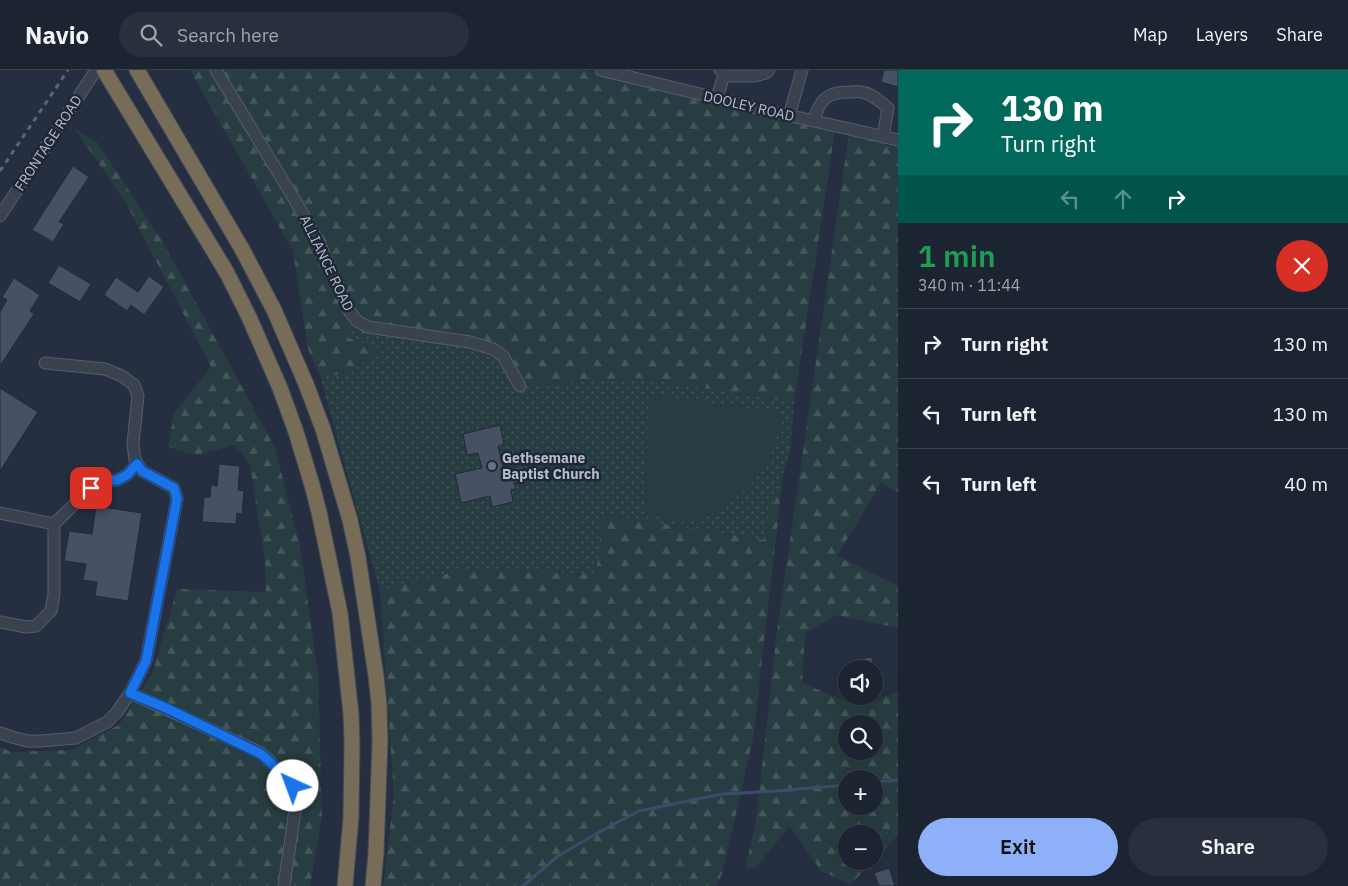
<!DOCTYPE html>
<meta charset="utf-8">
<style>
:root{--surface:#1c2331;--page:#292f3d;--text:#f1f3f6;--muted:#a0a4ab;--line:#3a404d;--accent:#8eb0f8}
body{margin:0;font-family:"IBM Plex Sans",sans-serif;background:var(--page);color:var(--text);height:100vh;display:flex;flex-direction:column;font-size:19px;white-space:nowrap}
*{box-sizing:border-box;margin:0}
p{font-size:16px;color:var(--muted)}
.icon{flex:none;width:28px;height:28px;fill:none;stroke:currentColor;stroke-width:2;stroke-linecap:round;stroke-linejoin:round}
.map{position:relative;flex:1;overflow:hidden}
.panel{display:flex;flex-direction:column;background:var(--surface);width:450px}
.panel>*{flex:none}
.hud{background:#00695c;color:#fff;overflow:hidden}
.buttons{position:absolute;left:838px;top:590px;display:grid;gap:10px}
.buttons a{display:grid;place-items:center;width:45px;height:45px;border-radius:50%;background:var(--surface);box-shadow:0 5px 20px #0002,0 0 0 1px var(--line);font-size:25px}
.pin{position:absolute;display:grid;place-items:center;width:42px;height:42px;color:#fff;margin:-21px;border-radius:10px;box-shadow:0 2px 8px #0006}
.me{position:absolute;width:55px;margin:-28px;rotate:317deg;stroke-linejoin:round;filter:drop-shadow(0 0 4px #0008)}
.turn{display:flex;align-items:center;gap:18px;height:105px;padding:0 20px;font-size:22px}
.turn .icon{width:65px;height:65px;stroke-width:2.5}
.turn b{display:block;font-size:35px;line-height:42px}
.lanes{display:flex;align-items:center;height:48px;padding:0 20px;background:#0003;justify-content:center;gap:25px;direction:ltr}
.lanes .off{opacity:.35}
.round{display:grid;place-items:center;flex:none;width:52px;height:52px;border-radius:26px;background:var(--page)}
.overview{display:flex;align-items:center;justify-content:space-between;height:85px;padding:0 20px}
h1{font-size:30px;font-weight:600;line-height:38px;color:#1e9e55}
.cta{display:flex;gap:10px;margin-top:auto;padding:10px 20px}
.cta a{flex:1;height:58px;border-radius:30px;background:var(--accent);color:#111;font-size:20px;font-weight:600;line-height:58px;text-align:center}
.cta a+a{background:var(--page);color:var(--text)}
ul{padding:0;list-style:none}
li{display:flex;align-items:center;gap:15px;height:70px;padding:0 20px;border-top:1px solid var(--line)}
li div{flex:1}
li b{display:block;font-size:19px}
li em{font-style:normal}
header{display:flex;align-items:center;gap:30px;box-sizing:border-box;height:70px;padding:0 25px;background:var(--surface);border-bottom:1px solid var(--line)}
header strong{font-size:24px}
nav{display:flex;gap:28px;margin-inline-start:auto;font-size:18px}
.search{width:350px;height:45px;background:var(--page);display:flex;align-items:center;gap:12px;box-sizing:border-box;padding:0 18px;border-radius:28px;color:var(--muted);font-size:19px}
main{display:flex;flex:1;min-height:0}
.map>svg:first-child{display:block}
.grass{fill:url(#grass-dots)}
.forest{fill:url(#forest-firs);fill-rule:evenodd}
.pitch{fill:#283d41}
.lines{fill:none;stroke-linecap:round;stroke-linejoin:round}
.stream{stroke:#3b4c69;stroke-width:3}
.building{fill:#475164;stroke:#212938}
.minor-casing{stroke:#555d6b;stroke-width:13}
.highway-casing{stroke:#424a58;stroke-width:17}
.minor{stroke:#3a4250;stroke-width:11}
.highway{stroke:#766c57;stroke-width:15}
.rail{stroke:#5c6577;stroke-width:3;stroke-dasharray:5 5;stroke-linecap:butt}
.route-casing{stroke:#114b97;stroke-width:12}
.route{stroke:#1a73e8;stroke-width:9}
.worship-dot{fill:#6b7280;stroke:#1f2736;stroke-width:2}
.labels{text-anchor:middle;dominant-baseline:central;stroke-width:5;stroke-linejoin:round;paint-order:stroke}
.street-label{font-size:14px;fill:#b6bdcb;stroke:#1f2736}
.poi-label{font-size:14px;font-weight:bold;fill:#b6bdcb;stroke:#1f2736;text-anchor:start}
</style>
<header>
<strong>Navio</strong>
<div class="search"><svg class="icon" aria-label="search" viewBox="0 0 24 24"><circle cx="10" cy="10" r="6"/><path d="M15 15l6 6"/></svg>Search here</div>
<nav><a>Map</a><a>Layers</a><a>Share</a></nav>
</header>
<main>
<div class="map">
<svg width="898" height="816" viewBox="0 0 898 816">
<defs>
<pattern id="grass-dots" width="8" height="8" patternUnits="userSpaceOnUse" patternTransform="scale(1.25)"><rect width="8" height="8" fill="#283d41"/><path d="M2 2h.1M6 6h.1" fill="none" stroke="#45575b" stroke-width="1.8" stroke-linecap="round"/></pattern>
<pattern id="forest-firs" width="22" height="20" patternUnits="userSpaceOnUse" patternTransform="scale(1.25)"><rect width="22" height="20" fill="#283d41"/><path d="M5 1l3.5 6h-7zM16 11l3.5 6h-7z" fill="#45575b"/></pattern>
</defs>
<rect width="100%" height="100%" fill="#262f41"/>
<path class="grass" d="M350 242 493 279 520 316 638 308 794 332 791 377 764 470 604 444 596 504 465 499 380 521 320 306 349 304 380 279 346 267Z"/>
<path class="forest" d="M190 0H582L835 60 794 332 638 308 520 316 493 279 380 258 350 243 346 267 380 279 349 304 320 306 308 279 293 181Z
M75 59 97 72 164 174 275 378 300 476 318 605 322 746 310 816H0V677L12 682 71 680 119 655 152 604 177 519 266 522 265 489 250 395 235 375 196 385 168 377 174 343 211 297 126 133Z
M849 63 898 75V422L881 413 837 486 898 516V558L837 545 805 563 802 613 857 636 898 622V765L874 791V764H846V791H873L851 814 821 801 790 756 756 797 745 799 756 752 777 561ZM846 654H874V681H846ZM846 709H874V736H846Z
M783 405 753 669 722 804 716 816H383L394 725 380 521 465 499 596 504 603 444 763 470Z"/>
<path class="pitch" d="M654 325 777 342 781 345C776 389 751 425 711 444 687 456 669 455 646 441L648 333 650 328Z"/>
<g class="lines">
<path class="stream" d="M874 712 898 710
M523 816 558 786 603 760 639 741 722 724 777 721 846 715"/>
</g>
<path class="building" d="M884 0H898V17L881 12Z
M73 96 89 107 59 152 64 154 53 172 32 160Z
M59 195 91 214 80 232 48 213Z
M149 206 164 217 144 245 131 235 127 241 104 225 116 207 138 222Z
M14 208 40 225 30 241 34 244 0 296V242L7 230 2 227Z
M0 318 38 342 0 401Z
M500 355 504 374 498 376 503 397 509 396 510 399 523 396 526 410 514 413 516 419 511 420 513 432 492 437 490 426 461 433 455 404 482 398 478 383 467 385 463 364Z
M219 394 240 396 238 420 244 421 242 444 237 443 236 454 202 452 204 427H210L211 415 217 416Z
M96 436 142 443 128 531 95 526 97 512 83 510 86 494 64 491 69 461 92 464Z
M872 587 873 599H860L859 589Z
M889 798 895 816H879L874 803Z"/>
<g class="lines">
<g class="minor-casing">
<path id="minor" d="M216 0 296 132 320 175 350 242 357 251 368 257 470 272 493 279 503 286 520 316
M601 0 765 40 898 70
M720 0 724 5 730 6H755L766 3 769 0
M717 28 724 5
M789 46 802 0
M814 51C819 30 827 22 849 22 853 22 857 21 861 22 871 23 881 32 888 38L883 67
M0 146 96 0
M0 443 54 454 91 418 105 411 117 410 127 405 137 394
M0 552 26 557 36 556 51 541 54 524V454
M130 623 166 639 261 683 271 692 281 704 293 716 295 722 296 733 284 816
M0 663 12 667 27 671H42L76 668 107 652 117 642 130 623 146 591 177 429 174 418 142 401 135 390 133 373 138 326 134 315 122 306 105 299 45 293"/>
</g>
<g class="highway-casing">
<path id="highway" d="M104 0 227 203 249 247 280 318 296 362 312 415 319 442 340 543 351 644 352 672 351 747 345 816
M137 0 242 179 274 240 306 314 323 359 350 450 358 487 376 606 379 634 380 671 376 783 373 816"/>
</g>
<use href="#minor" class="minor"/>
<use href="#highway" class="highway"/>
<path class="rail" d="M0 101 68 0"/>
</g>
<g class="lines">
<g class="route-casing">
<path id="route" d="M91 418 105 411 117 410 127 405 137 394 142 401 174 418 177 429 146 591 130 623 166 638 261 684C273 693 282 705 293 716"/>
</g>
<use href="#route" class="route"/>
</g>
<circle class="worship-dot" cx="492" cy="396" r="5"/>
<g class="labels">
<g class="street-label">
<text transform="translate(749 36) rotate(13)">DOOLEY ROAD</text>
<text transform="translate(48 73) rotate(-57)">FRONTAGE ROAD</text>
<text transform="translate(327 193) rotate(64)">ALLIANCE ROAD</text>
</g>
<g class="poi-label">
<text x="502" y="388">Gethsemane<tspan x="502" dy="16">Baptist Church</tspan></text>
</g>
</g>
</svg>
<div class="buttons">
<a><svg class="icon" aria-label="sound" viewBox="0 0 24 24"><path d="M4 9h4l5-4v14l-5-4H4zM17 9q2 3 0 6"/></svg></a>
<a><svg class="icon" aria-label="search" viewBox="0 0 24 24"><circle cx="10" cy="10" r="6"/><path d="M15 15l6 6"/></svg></a>
<a>+</a>
<a>−</a>
</div>
<div class="pin" style="left:91px;top:418px;background:#d93025"><svg class="icon" aria-label="arrive" viewBox="0 0 24 24"><path d="M6 21V4h12l-3 4 3 4H6"/></svg></div>
<svg class="me" style="left:293px;top:716px" viewBox="-20 -20 40 40"><circle r="19" fill="#fff"/><path d="M0-13L10 11 0 6-10 11z" fill="#1a73e8"/></svg>
</div>
<section class="panel">
<div class="hud">
<div class="turn"><svg class="icon" aria-label="right" viewBox="0 0 24 24"><path d="M7 20v-9h11M14 6l5 5-5 5"/></svg><div><b>130 m</b>Turn right</div></div>
<div class="lanes"><svg class="icon off" aria-label="left" viewBox="0 0 24 24"><path d="M17 20v-9H6M10 6l-5 5 5 5"/></svg><svg class="icon off" aria-label="ahead" viewBox="0 0 24 24"><path d="M12 20V5M6 11l6-6 6 6"/></svg><svg class="icon" aria-label="right" viewBox="0 0 24 24"><path d="M7 20v-9h11M14 6l5 5-5 5"/></svg></div>
</div>
<div class="overview"><div><h1>1 min</h1><p>340 m · 11:44</p></div><a class="round" style="background:#d93025;color:#fff"><svg class="icon" aria-label="close" viewBox="0 0 24 24"><path d="M6 6l12 12M18 6L6 18"/></svg></a></div>
<ul>
<li><svg class="icon" aria-label="right" viewBox="0 0 24 24"><path d="M7 20v-9h11M14 6l5 5-5 5"/></svg><div><b>Turn right</b></div><em>130 m</em></li>
<li><svg class="icon" aria-label="left" viewBox="0 0 24 24"><path d="M17 20v-9H6M10 6l-5 5 5 5"/></svg><div><b>Turn left</b></div><em>130 m</em></li>
<li><svg class="icon" aria-label="left" viewBox="0 0 24 24"><path d="M17 20v-9H6M10 6l-5 5 5 5"/></svg><div><b>Turn left</b></div><em>40 m</em></li>
</ul>
<div class="cta"><a>Exit</a><a>Share</a></div>
</section>
</main>
